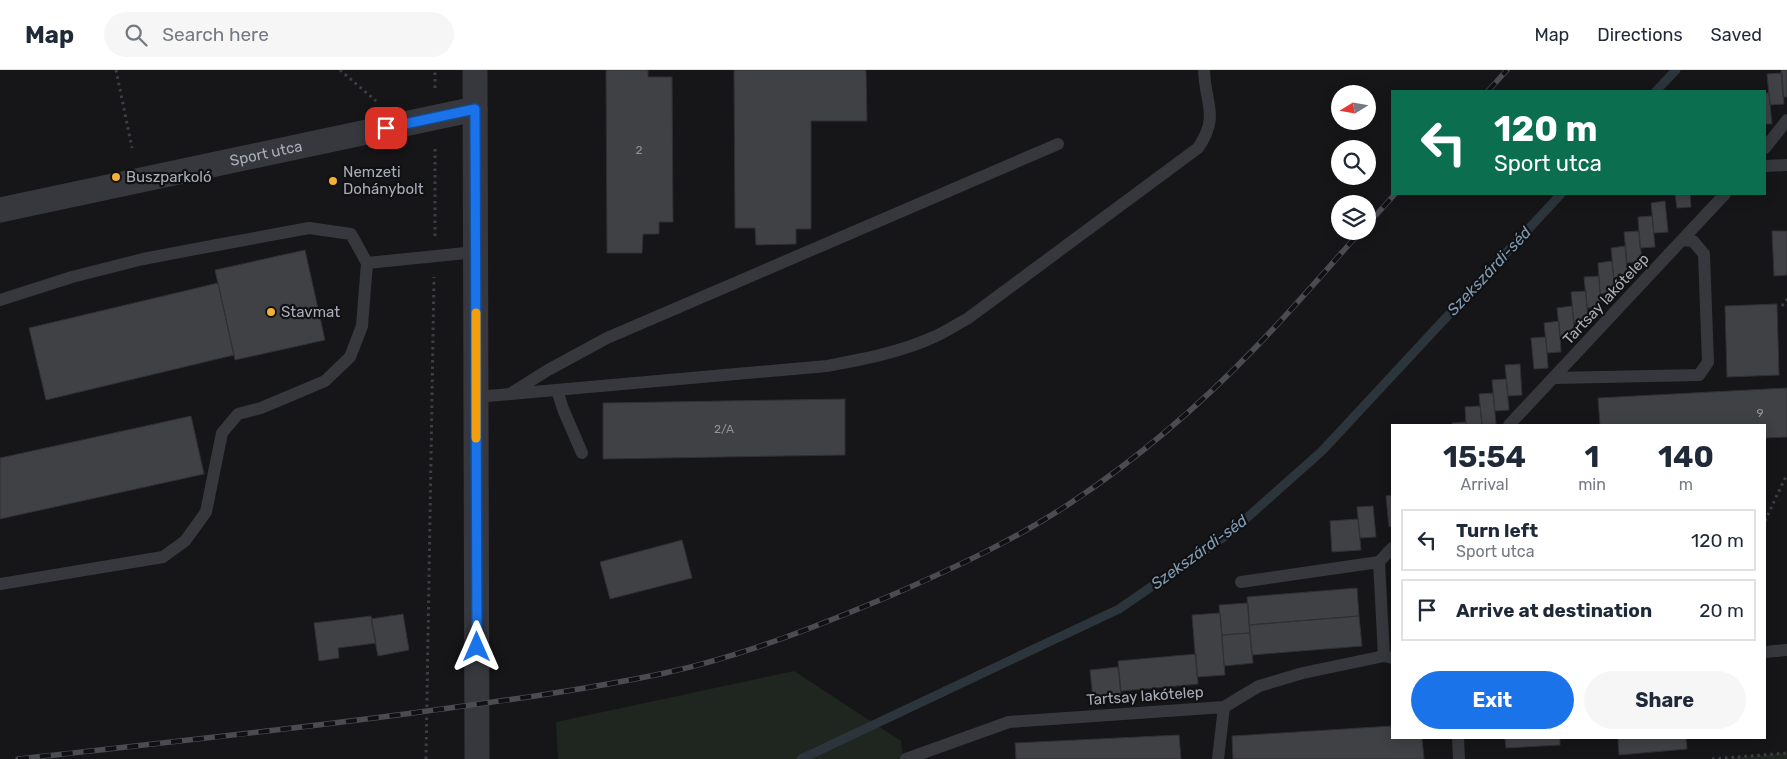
<!DOCTYPE html>
<meta charset="utf-8">
<style>
:root{--surface:#fff;--page:#f6f6f7;--text:#1f2937;--muted:#747a83;--line:#e0e1e3;--accent:#1a73e8}
body{margin:0;font-family:Rubik,sans-serif;background:var(--page);color:var(--text);height:100vh;display:flex;flex-direction:column;font-size:19px;white-space:nowrap}
*{box-sizing:border-box;margin:0}
p{font-size:16px;color:var(--muted)}
.icon{flex:none;width:28px;height:28px;fill:none;stroke:currentColor;stroke-width:2;stroke-linecap:round;stroke-linejoin:round}
.map{position:relative;flex:1;overflow:hidden}
.drawer{position:absolute;left:1391px;top:354px;width:375px;height:315px;display:flex;flex-direction:column;background:var(--surface);border-radius:0px;box-shadow:0 2px 12px #0003}
.drawer>*{flex:none}
.hud{position:absolute;left:1391px;top:20px;width:375px;height:105px;border-radius:0px;box-shadow:0 2px 12px #0003;background:#0b6e4f;color:#fff;overflow:hidden}
.needle{width:32px;rotate:259deg}
.tools{position:absolute;left:1331px;top:15px;display:grid;gap:10px}
.tools a{display:grid;place-items:center;width:45px;height:45px;border-radius:50%;background:var(--surface);box-shadow:0 2px 12px #0003;font-size:25px}
.pin{position:absolute;display:grid;place-items:center;width:42px;height:42px;color:#fff;margin:-21px;border-radius:10px;box-shadow:0 2px 8px #0006}
.me{position:absolute;width:55px;margin:-28px;rotate:0deg;stroke-linejoin:round;filter:drop-shadow(0 0 4px #0008)}
.turn{display:flex;align-items:center;gap:18px;height:105px;padding:0 20px;font-size:22px}
.turn .icon{width:65px;height:65px;stroke-width:2.5}
.turn b{display:block;font-size:35px;line-height:42px}
.eta{display:flex;justify-content:space-evenly;align-items:center;height:85px;text-align:center}
.eta b{font-size:30px;font-weight:700;line-height:35px}
.primary-button{display:flex;gap:10px;margin-top:auto;padding:10px 20px}
.primary-button a{flex:1;height:58px;border-radius:30px;background:var(--accent);color:#fff;font-size:20px;font-weight:700;line-height:58px;text-align:center}
.primary-button a+a{background:var(--page);color:var(--text)}
ul{padding:0;list-style:none}
li{display:flex;align-items:center;gap:15px;height:62px;margin:0 10px 8px;padding:0 10px;border:2px solid var(--line);border-radius:0px}
li div{flex:1}
li b{display:block;font-size:19px}
li em{font-style:normal}
header{display:flex;align-items:center;gap:30px;box-sizing:border-box;height:70px;padding:0 25px;background:var(--surface);border-bottom:1px solid var(--line)}
header strong{font-size:24px}
nav{display:flex;gap:28px;margin-inline-start:auto;font-size:18px}
.search{width:350px;height:45px;background:var(--page);display:flex;align-items:center;gap:12px;box-sizing:border-box;padding:0 18px;border-radius:28px;color:var(--muted);font-size:19px}
.map>svg:first-child{display:block}
.green{fill:#1e261f}
.lines{fill:none;stroke-linecap:round;stroke-linejoin:round}
.stream{stroke:#2c353c;stroke-width:9}
.building{fill:#404145;stroke:#303034}
.path{stroke:#3d3f44;stroke-width:3;stroke-dasharray:2.5 4;stroke-linecap:butt}
.service{stroke:#37383d;stroke-width:12}
.minor{stroke:#37383d;stroke-width:25}
.rail-casing{stroke:#4a4c52;stroke-width:5.5}
.rail{stroke:#111113;stroke-width:4;stroke-dasharray:11;stroke-linecap:butt}
.route-casing{stroke:#114b97;stroke-width:12}
.route{stroke:#1a73e8;stroke-width:9}
.slow{stroke:#f59e0b;stroke-width:9}
.poi-dot{fill:#f2b134;stroke:#111113;stroke-width:2}
.labels{text-anchor:middle;dominant-baseline:central;stroke-width:4.5;stroke-linejoin:round;paint-order:stroke}
.number-label{font-size:12px;fill:#8e929b}
.street-label{font-size:15px;fill:#a8adb8;stroke:#111113}
.poi-label{font-size:15px;fill:#a8adb8;stroke:#111113;text-anchor:start}
.water-label{font-size:16px;font-style:italic;fill:#7f9bb3;stroke:#111113}
</style>
<header>
<strong>Map</strong>
<div class="search"><svg class="icon" aria-label="search" viewBox="0 0 24 24"><circle cx="10" cy="10" r="6"/><path d="M15 15l6 6"/></svg>Search here</div>
<nav><a>Map</a><a>Directions</a><a>Saved</a></nav>
</header>
<div class="map">
<svg width="1787" height="689" viewBox="0 0 1787 689">
<rect width="100%" height="100%" fill="#161618"/>
<path class="green" d="M794 601 901 671 903 689H558L556 652Z
M1787 683V689H1723Z"/>
<g class="lines">
<path class="stream" d="M1656 21 1676 0
M801 689 1119 539 1231 462 1322 381 1561 124"/>
</g>
<path class="building" d="M606 0H648V7H672L673 152H659V164H643L642 183H607Z
M734 0H866L867 51H811V159H796V174L756 175 755 158H735Z
M1781 0H1787V27H1783Z
M1782 3 1784 34 1770 35 1767 4Z
M1765 23H1769L1772 54H1765Z
M1675 124H1690L1691 137 1677 138Z
M1665 131 1668 162 1654 163 1651 133Z
M1652 146 1655 177 1640 178 1638 147Z
M1639 161 1642 192 1627 193 1624 162Z
M1772 161H1787V205L1774 206Z
M1625 176 1628 207 1614 209 1611 178Z
M305 180 325 270 235 290 215 200Z
M1612 191 1615 222 1600 224 1598 193Z
M1599 206 1601 237 1587 238 1584 207Z
M218 213 234 285 46 330 29 258Z
M1586 221 1588 252 1574 253 1571 222Z
M1777 234 1779 305 1727 307 1725 236Z
M1572 236 1575 267 1560 268 1557 238Z
M1559 251 1561 282 1547 283 1544 253Z
M1546 267 1548 298 1534 299 1531 268Z
M1520 294 1522 325 1508 326 1505 295Z
M1506 309 1509 340 1495 341 1492 310Z
M1787 318V367L1765 368V355H1600L1598 328Z
M1493 323 1496 354 1482 355 1479 324Z
M845 329V385L603 389V333Z
M1480 336 1482 355H1466L1465 337Z
M191 346 204 404 0 449V388Z
M1466 352V355H1452V353Z
M1392 425V456L1389 457 1386 426Z
M1373 436 1376 467 1360 468 1357 437Z
M1358 449 1361 480 1332 482 1330 451Z
M682 470 692 508 610 529 600 492Z
M1357 518 1359 546 1249 555 1247 527Z
M1248 533 1250 563 1222 565 1219 535Z
M1220 543 1225 605 1197 607 1192 545Z
M403 544 409 580 378 586 371 549Z
M371 546 376 573 338 578 339 588 319 591 314 553Z
M1359 546 1362 576 1252 585 1249 555Z
M1250 563 1253 593 1224 596 1222 565Z
M1196 584 1198 614 1121 621 1118 591Z
M1118 597 1121 626 1093 629 1090 600Z
M1392 656V668H1422L1424 689H1233L1232 666Z
M1179 665 1181 689H1016L1015 673Z
M1505 668H1560V675L1506 678Z
M1618 668H1686L1687 679 1619 685Z"/>
<g class="lines">
<path class="path" d="M116 0 132 78
M340 0 376 31
M435 18V0
M435 166V75
M1782 236 1787 229
M1765 451 1787 404
M426 689 434 207
M1712 689 1787 683"/>
<path class="service" d="M1765 78 1787 50
M1765 96 1787 95
M367 193 476 182
M0 230 72 207 143 189 217 175 309 158 351 164 367 193 362 256 350 287 325 311 261 338 238 344 222 363 206 442 185 471 163 487 0 514
M1554 308 1699 305 1708 292 1704 184 1693 171 1682 170
M557 320 563 339 582 383
M513 322 548 300 607 268 1058 74
M476 327 827 296C864 289 902 282 936 266 947 261 957 254 967 249L1198 78C1220 46 1205 34 1204 0
M1509 355 1725 124
M1241 512 1379 492
M1765 582 1787 580
M1384 586 1379 492 1392 478
M1458 668 1459 689
M906 689 1009 652 1224 637 1259 616 1303 603 1384 586 1392 588
M1218 689 1224 637"/>
<g class="minor">
<path d="M475 0 477 689"/>
<path id="s1" d="M0 140 475 39"/>
</g>
<g class="rail-casing">
<path id="rail" d="M1488 21 1507 0
M1368 154 1395 124
M18 689C152 674 287 660 420 642 502 631 584 620 665 603 743 586 818 556 892 525 954 498 1015 470 1072 432 1137 389 1201 334 1255 278 1292 240 1326 200 1361 161"/>
</g>
<use href="#rail" class="rail"/>
</g>
<g class="lines">
<g class="route-casing">
<path id="route" d="M386 58 475 39 477 577"/>
</g>
<use href="#route" class="route"/>
<path class="slow" d="M476 243V368"/>
</g>
<g class="poi-dot">
<circle cx="116" cy="107" r="5"/>
<circle cx="333" cy="111" r="5"/>
<circle cx="271" cy="242" r="5"/>
</g>
<g class="labels">
<g class="number-label">
<text x="639" y="80">2</text>
<text x="1760" y="343">9</text>
<text x="724" y="359">2/A</text>
</g>
<g class="street-label">
<text stroke="none"><textPath href="#s1" startOffset="272">Sport utca</textPath></text>
<text transform="translate(1606 229) rotate(-47)">Tartsay lakótelep</text>
<text transform="translate(1145 626) rotate(-4)">Tartsay lakótelep</text>
</g>
<g class="poi-label">
<text x="343" y="102">Nemzeti<tspan x="343" dy="17">Dohánybolt</tspan></text>
<text x="126" y="107">Buszparkoló</text>
<text x="281" y="242">Stavmat</text>
</g>
<g class="water-label">
<text transform="translate(1489 201) rotate(-47)">Szekszárdi-séd</text>
<text transform="translate(1199 482) rotate(-36)">Szekszárdi-séd</text>
</g>
</g>
</svg>
<div class="tools">
<a><svg class="needle" viewBox="-14 -14 28 28"><path d="M0-13l5 13h-10z" fill="#e53935"/><path d="M0 13l5-13h-10z" fill="#747a83"/></svg></a>
<a><svg class="icon" aria-label="search" viewBox="0 0 24 24"><circle cx="10" cy="10" r="6"/><path d="M15 15l6 6"/></svg></a>
<a><svg class="icon" aria-label="layers" viewBox="0 0 24 24"><path d="M12 4l9 5-9 5-9-5zM3 14l9 5 9-5"/></svg></a>
</div>
<div class="pin" style="left:386px;top:58px;background:#d93025"><svg class="icon" aria-label="arrive" viewBox="0 0 24 24"><path d="M6 21V4h12l-3 4 3 4H6"/></svg></div>
<svg class="me" style="left:477px;top:577px" viewBox="-20 -20 40 40"><path d="M0-17L14 15 0 8-14 15z" fill="#1a73e8" stroke="#fff" stroke-width="4"/></svg>
<div class="hud">
<div class="turn"><svg class="icon" aria-label="left" viewBox="0 0 24 24"><path d="M17 20v-9H6M10 6l-5 5 5 5"/></svg><div><b>120 m</b>Sport utca</div></div>
</div>
<section class="drawer">
<div class="eta">
<div><b>15:54</b><p>Arrival</p></div>
<div><b>1</b><p>min</p></div>
<div><b>140</b><p>m</p></div>
</div>
<ul>
<li><svg class="icon" aria-label="left" viewBox="0 0 24 24"><path d="M17 20v-9H6M10 6l-5 5 5 5"/></svg><div><b>Turn left</b><p>Sport utca</p></div><em>120 m</em></li>
<li><svg class="icon" aria-label="arrive" viewBox="0 0 24 24"><path d="M6 21V4h12l-3 4 3 4H6"/></svg><div><b>Arrive at destination</b></div><em>20 m</em></li>
</ul>
<div class="primary-button"><a>Exit</a><a>Share</a></div>
</section>
</div>
